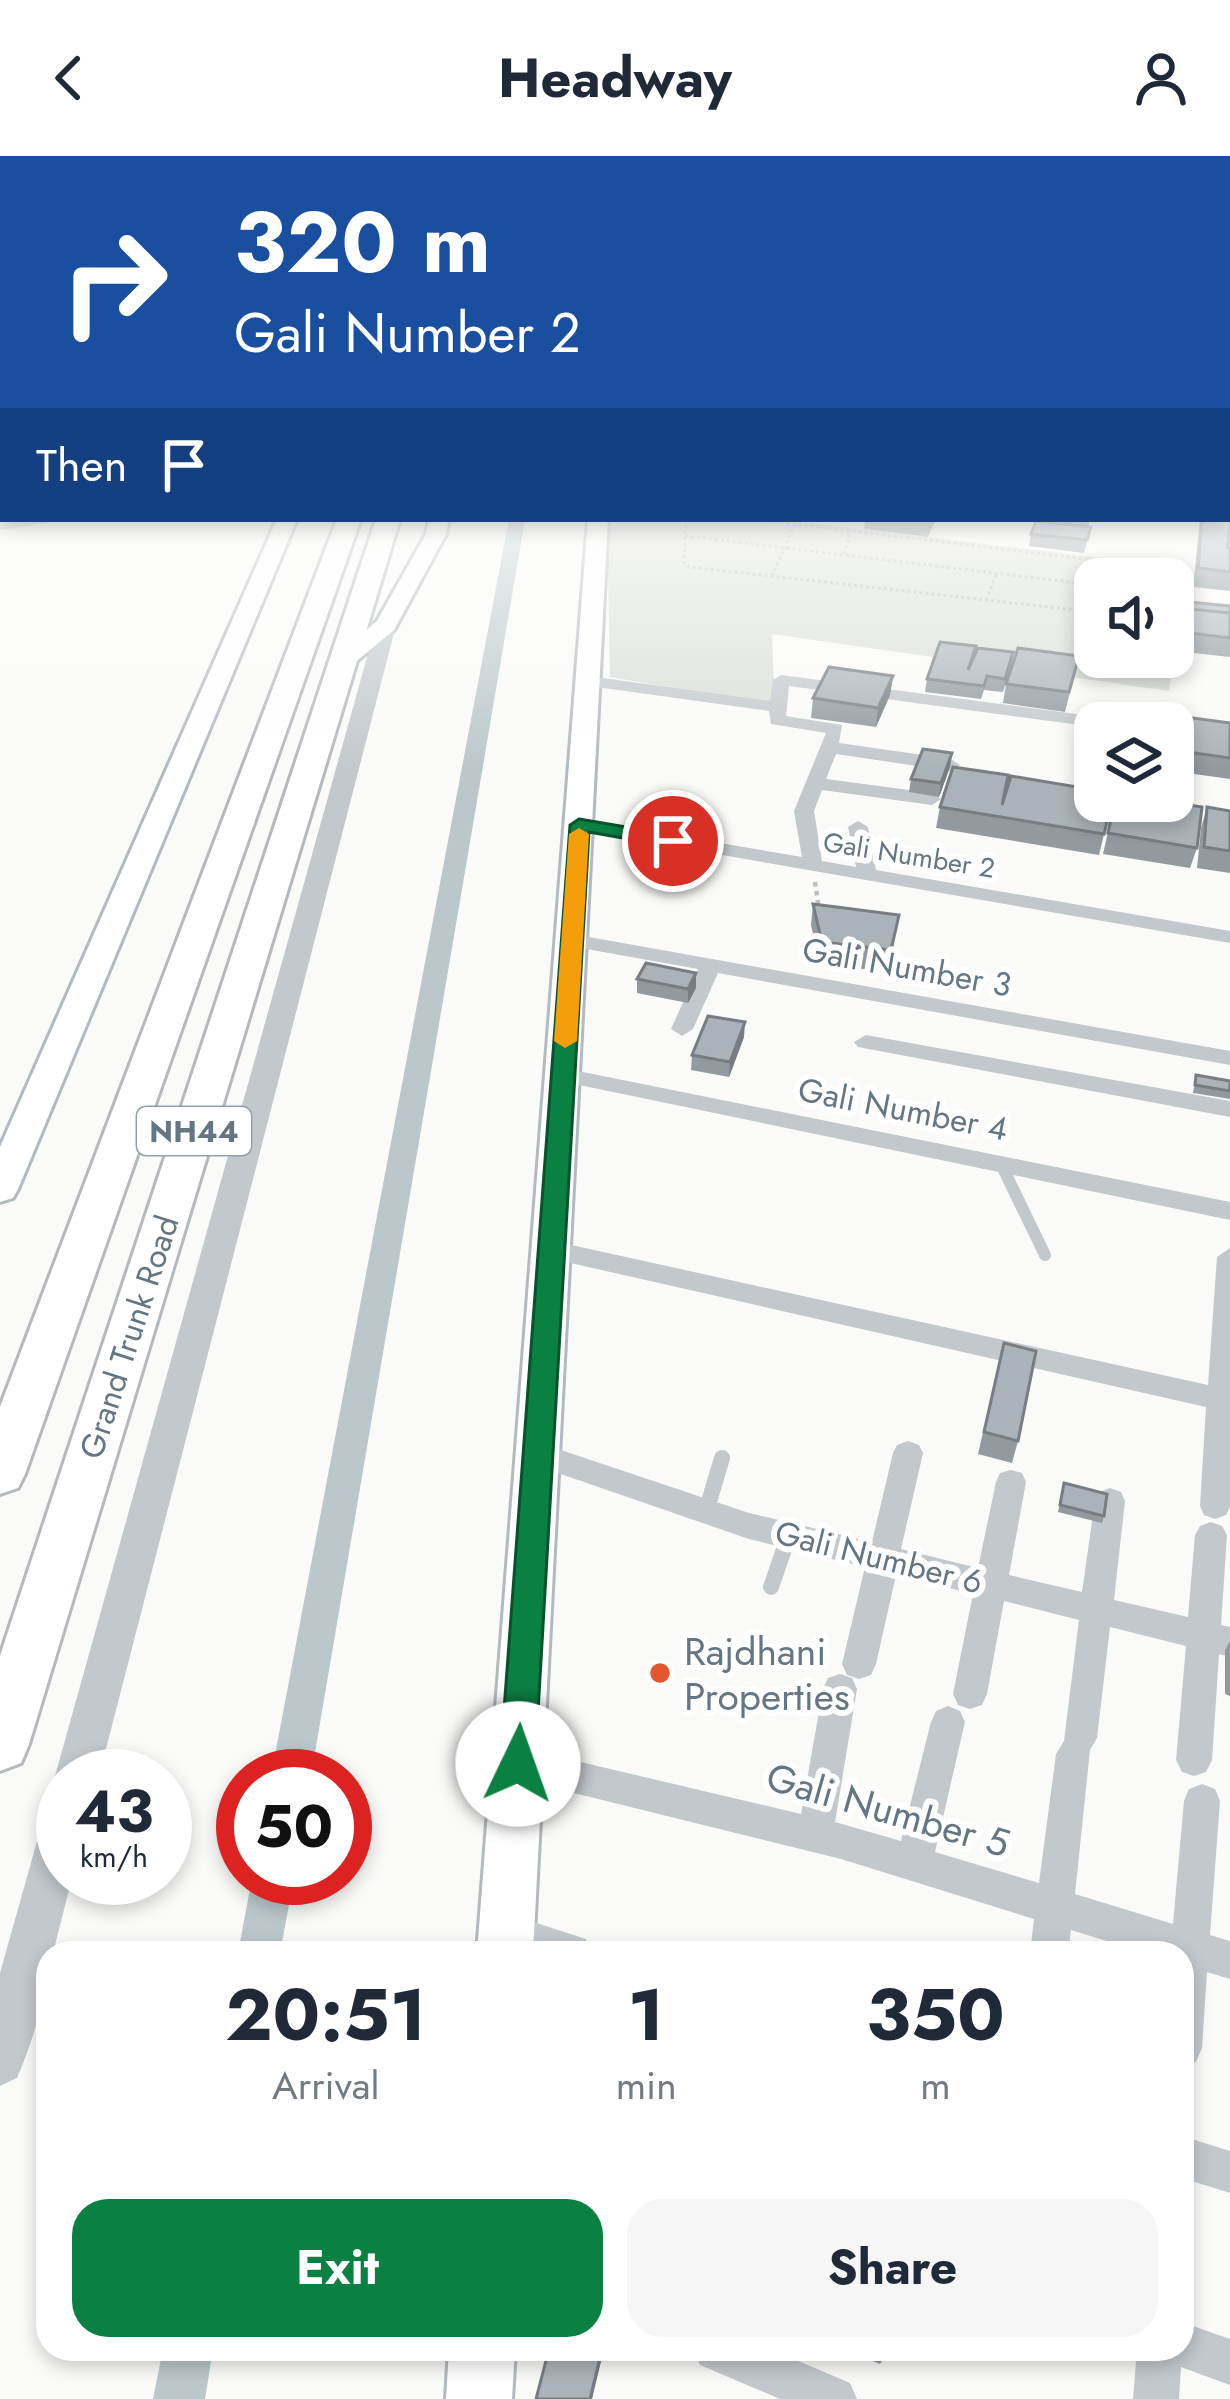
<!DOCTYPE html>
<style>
:root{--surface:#fff;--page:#f6f6f7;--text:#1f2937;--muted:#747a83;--accent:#0b8043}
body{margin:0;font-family:Jost,sans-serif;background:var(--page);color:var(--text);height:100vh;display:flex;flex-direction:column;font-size:45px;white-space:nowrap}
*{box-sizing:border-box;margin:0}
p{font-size:39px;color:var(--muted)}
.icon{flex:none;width:66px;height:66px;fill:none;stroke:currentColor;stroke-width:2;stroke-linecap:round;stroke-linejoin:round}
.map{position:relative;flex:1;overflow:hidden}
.side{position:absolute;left:36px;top:1785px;width:1158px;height:420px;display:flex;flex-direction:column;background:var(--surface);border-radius:36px;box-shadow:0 6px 18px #0003}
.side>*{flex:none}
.top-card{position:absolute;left:0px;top:0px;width:1230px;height:366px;box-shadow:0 6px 18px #0003;background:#1a4fa0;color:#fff;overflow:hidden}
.controls{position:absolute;left:1074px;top:402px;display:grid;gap:24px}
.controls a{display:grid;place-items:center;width:120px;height:120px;border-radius:24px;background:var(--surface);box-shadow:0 6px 18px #0003;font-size:60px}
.speed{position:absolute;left:36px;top:1593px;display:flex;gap:24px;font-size:60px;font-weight:700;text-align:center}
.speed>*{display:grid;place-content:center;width:156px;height:156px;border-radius:50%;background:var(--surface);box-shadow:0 6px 18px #0003;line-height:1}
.speed small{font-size:30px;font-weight:400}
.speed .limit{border:18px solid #d22;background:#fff;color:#111}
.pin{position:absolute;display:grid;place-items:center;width:102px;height:102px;color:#fff;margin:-51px;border:6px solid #fff;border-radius:50%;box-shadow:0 3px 12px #0007}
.me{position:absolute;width:132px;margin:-66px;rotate:3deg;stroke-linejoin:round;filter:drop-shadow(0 0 9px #0008)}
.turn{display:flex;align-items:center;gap:42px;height:252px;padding:0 36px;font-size:54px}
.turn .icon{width:156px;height:156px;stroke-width:2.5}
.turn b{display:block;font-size:84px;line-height:102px}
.then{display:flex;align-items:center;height:114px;padding:0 36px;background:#0003;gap:24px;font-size:45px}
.eta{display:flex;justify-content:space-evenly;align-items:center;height:204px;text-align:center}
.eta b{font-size:72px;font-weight:700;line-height:84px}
.primary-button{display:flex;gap:24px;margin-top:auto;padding:24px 36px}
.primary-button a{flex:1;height:138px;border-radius:36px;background:var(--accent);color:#fff;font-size:48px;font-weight:700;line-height:138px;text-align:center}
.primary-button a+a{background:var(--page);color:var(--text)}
header{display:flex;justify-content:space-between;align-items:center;height:156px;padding:0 36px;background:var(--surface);font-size:54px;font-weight:700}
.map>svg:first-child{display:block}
.green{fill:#dadfd7;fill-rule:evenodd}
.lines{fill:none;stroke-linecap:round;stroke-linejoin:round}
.canal{fill:#bbc7cb;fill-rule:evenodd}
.secondary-casing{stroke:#b3babf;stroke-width:6}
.trunk-casing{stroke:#b4b9bd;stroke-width:6}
.path-far1{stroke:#bbbfc2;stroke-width:3;stroke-dasharray:3 3;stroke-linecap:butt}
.path{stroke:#bbbfc2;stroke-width:4.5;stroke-dasharray:4.5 4.5;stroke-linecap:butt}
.service-far1{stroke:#c3c8cc;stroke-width:12}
.service{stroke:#c3c8cc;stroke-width:16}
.minor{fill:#c3c8cc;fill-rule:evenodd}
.tertiary{fill:#c3c8cc;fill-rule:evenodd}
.secondary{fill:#fff;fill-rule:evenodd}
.trunk{fill:#fff;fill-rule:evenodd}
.wall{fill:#929a9f}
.shaded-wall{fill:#777d82}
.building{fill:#aab3b9;stroke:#777d82;stroke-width:3}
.route{fill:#0b8043;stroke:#07532c;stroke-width:3}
.slow{fill:#f59e0b}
.poi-dot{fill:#e4572e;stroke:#fff;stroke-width:4.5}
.labels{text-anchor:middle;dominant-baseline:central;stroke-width:12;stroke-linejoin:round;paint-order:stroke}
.far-street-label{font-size:27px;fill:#657683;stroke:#fff}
.shield{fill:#fff;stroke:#939fa8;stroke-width:3}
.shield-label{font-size:30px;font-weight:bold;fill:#657683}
.street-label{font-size:33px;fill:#657683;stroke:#fff}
.near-poi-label{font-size:39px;fill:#657683;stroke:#fff;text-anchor:start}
.near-street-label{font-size:39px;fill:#657683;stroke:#fff}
</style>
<header><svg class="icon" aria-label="back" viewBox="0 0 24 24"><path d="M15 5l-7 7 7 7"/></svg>Headway<svg class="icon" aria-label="person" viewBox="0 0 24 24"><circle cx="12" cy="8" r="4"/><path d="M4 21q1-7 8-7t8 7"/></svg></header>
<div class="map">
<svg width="1230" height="2243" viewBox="0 0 1230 2243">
<rect width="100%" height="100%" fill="#fafaf8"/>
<path class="green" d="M607 363H776L1188 412 1169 535 772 478 775 549 610 521ZM1095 423H1173V501H1095Z"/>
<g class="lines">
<path class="canal" d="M509 363H525L311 1620H271Z
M252 1722H294L280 1797H238Z
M163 2193H213L205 2243H153Z"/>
<g class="secondary-casing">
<path id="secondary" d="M1227 313H1230V325H1227Z
M277 363H297L18 1033 13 1042 0 1046V991Z
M429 363H449L446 378 394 474 353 508H337V498L377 465 426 378Z
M588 363H608L533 1797H477Z
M449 2193H515L512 2243H446Z"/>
</g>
<g class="trunk-casing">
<path id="trunk" d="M337 363H361L25 1318 18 1332 0 1338V1251Z
M376 363H400L29 1588 21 1607 0 1615V1500Z"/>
</g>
<path class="path-far1" d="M686 363 684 406 689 411 1095 456
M751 363 1177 414 1183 422 1173 497
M685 380 1095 429
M844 398 851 375
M772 420 795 368
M986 444 997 417"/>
<path class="path" d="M815 726 819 754"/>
<path class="service-far1" d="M1000 1006 1045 1099"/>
<path class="service" d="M706 1356 722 1302
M771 1431 789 1379"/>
<path class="minor" d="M25 363H72L0 374V366Z
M781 519 1106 562 1115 567H1095V571L789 530 786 560 842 569 839 587 951 603 960 609 951 615 836 598 826 623 932 637 941 643 932 649 822 634 814 655 822 705 856 711 848 671 858 665 868 671 876 714 1230 775V787L572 673 569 669 579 663 802 701 794 655 826 577 771 568 769 555 589 530 581 525 589 520 770 545 773 524Z
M572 778 1230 895V909L718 817 693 873 682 880 671 873 698 813 564 789V779Z
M866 879 1230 945V961L858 891 854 886Z
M563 912 1230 1046V1064L555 924 551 919 555 914Z
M553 1085 1208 1229 1217 1101 1230 1092V1351L1226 1359 1215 1363 1204 1359 1200 1350 1206 1251 544 1101 540 1094Z
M534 1285 749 1357 872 1386 893 1297 897 1289 908 1285 919 1289 923 1297 901 1393 978 1412 996 1326 1000 1317 1011 1314 1022 1317 1026 1326 1009 1419 1082 1436 1095 1345 1099 1336 1110 1332 1121 1336 1125 1345 1114 1444 1188 1461 1195 1379 1200 1370 1211 1366 1222 1370 1227 1379 1221 1469 1230 1471V1501L1219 1498 1212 1604 1206 1616 1194 1620 1182 1616 1176 1604 1186 1490 1110 1471 1097 1582 1090 1594 1075 1738 1173 1768 1184 1645 1189 1633 1202 1628 1215 1633 1220 1645 1210 1779 1230 1785V1823L1207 1816 1202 1892 1196 1906 1182 1912V1797H1145L1071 1774 1068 1797H1030L1034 1763 841 1703 505 1620 499 1608 505 1596 517 1591 801 1658 823 1533 828 1522 840 1518 852 1522 857 1533 835 1666 901 1685 931 1566 936 1555 948 1550 960 1555 965 1566 935 1696 1039 1727 1056 1598 1064 1585 1079 1464 1004 1445 987 1538 982 1549 970 1553 958 1549 953 1538 973 1438 896 1419 876 1508 871 1519 859 1523 847 1519 842 1508 865 1411 749 1383 523 1305 519 1297 523 1289Z
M506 1757 586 1783 591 1797H512L493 1789 487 1776 493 1763Z
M1182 1980 1230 1995V2037L1182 2022Z
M1182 2166 1230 2183V2229L1181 2211 1179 2243H1133L1137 2193H1182Z
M693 2193H770L850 2227 857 2243H780L700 2209Z"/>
<path class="tertiary" d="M386 463 396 469 99 1620H63V1635L55 1620 376 469Z
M63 1650V1722H72L53 1797H48C48 1837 33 1885 17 1922L0 1930V1817L41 1671 47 1656Z"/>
<use href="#secondary" class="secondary"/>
<use href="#trunk" class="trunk"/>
</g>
<path class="wall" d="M1230 354V387H1228V392H1230V435L1193 431 1200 363H1227Z
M865 363H936L928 381 864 373Z
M1053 363H1090L1088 371H1091L1084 397 1029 390 1031 378 1052 367Z
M1189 446 1230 450V501L1185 496 1186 459Z
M974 501 1011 509 1003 536 984 534 981 543 925 536 927 523Z
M893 520 890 539 876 571 811 562 813 542Z
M1074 520 1065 556 1003 547 1006 528Z
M1173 567H1230V623L1173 615Z
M952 597 950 611 939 641 909 636 911 623Z
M1112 645 1099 699 936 672 940 651 1002 647Z
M1115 645 1197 692 1190 712 1103 698Z
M1207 651 1230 655V717L1197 712 1201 672Z
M813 748 895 780 888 816 820 808 811 769Z
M696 817V832L688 847 637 837V823Z
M744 881 729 921 691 914 692 899Z
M1196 919 1230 925V943L1193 937Z
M1004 1187 1018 1285 1012 1307 978 1298Z
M1064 1327 1104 1360 1102 1367 1058 1356Z
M1230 1485V1540L1225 1538V1494Z
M843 2193H886L885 2201 880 2208Z"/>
<path class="shaded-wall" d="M893 520 890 539 876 571 878 552Z
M952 597 950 611 939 641 941 627Z
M696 817V832L688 847V833Z
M745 866 744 881 729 921 730 906Z
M602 2193H604L592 2243H590Z"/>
<path class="building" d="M1227 354H1230L1228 392H1230V416L1198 412 1202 363H1227Z
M1036 365 1091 371 1087 384 1031 378Z
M1189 446 1230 450V457L1190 453 1189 457Z
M1190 453 1230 457V482L1190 477Z
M940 486 976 490 968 514 978 492 1013 496 1005 523 987 520 984 530 927 523Z
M1018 492 1079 500 1069 536 1006 528Z
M829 511 893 520 878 552 813 542Z
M1163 558 1230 567V602L1173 594V567H1161Z
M923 593 952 597 941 627 911 623Z
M953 611 1008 619 1002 649 1011 620 1095 634V645H1112L1104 678 940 651Z
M1115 645H1162L1202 651 1197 692 1108 677Z
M1207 651 1230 655V695L1204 691Z
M813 748 899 759 891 794 822 786Z
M646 807 696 817 688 833 637 823Z
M708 860 745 866 730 906 692 899Z
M1196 919 1230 925V935L1195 929Z
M1004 1187 1036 1195 1018 1285 984 1276Z
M1064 1327 1107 1338 1104 1360 1060 1349Z
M549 2193H602L590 2243H536Z
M865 2193H886L885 2201Z"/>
<linearGradient id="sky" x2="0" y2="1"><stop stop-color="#96bcdc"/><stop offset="0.49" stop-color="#fdfdfc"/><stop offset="1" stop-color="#fdfdfc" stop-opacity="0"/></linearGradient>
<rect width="1230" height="615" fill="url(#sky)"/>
<path class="route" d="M579 663 673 679 683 685 673 691 589 676 535 1608 530 1620 518 1624 505 1620 500 1608 570 669Z"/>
<path class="slow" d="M579 672 589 678 577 885 565 892 554 885 569 678Z"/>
<circle class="poi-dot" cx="660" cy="1517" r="12"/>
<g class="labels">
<g class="far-street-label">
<text transform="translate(909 699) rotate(9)">Gali Number 2</text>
</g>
<rect class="shield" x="137" y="951" width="114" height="48" rx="9"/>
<g class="shield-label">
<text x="194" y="975">NH44</text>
</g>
<g class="street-label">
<text transform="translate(907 811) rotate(10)">Gali Number 3</text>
<text transform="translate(903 953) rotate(11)">Gali Number 4</text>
<text transform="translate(129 1181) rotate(-72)">Grand Trunk Road</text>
<text transform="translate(879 1401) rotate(14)">Gali Number 6</text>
</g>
<g class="near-poi-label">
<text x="684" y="1495">Rajdhani<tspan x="684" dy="45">Properties</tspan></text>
</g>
<g class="near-street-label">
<text transform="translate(888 1654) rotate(16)">Gali Number 5</text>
</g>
</g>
</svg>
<div class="controls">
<a><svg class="icon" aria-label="sound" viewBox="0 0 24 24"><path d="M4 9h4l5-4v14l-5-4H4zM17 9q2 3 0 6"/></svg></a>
<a><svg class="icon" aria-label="layers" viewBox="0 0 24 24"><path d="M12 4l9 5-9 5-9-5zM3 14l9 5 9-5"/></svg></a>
</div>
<div class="speed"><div>43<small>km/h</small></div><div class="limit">50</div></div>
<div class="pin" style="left:673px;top:685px;background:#d93025"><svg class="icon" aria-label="arrive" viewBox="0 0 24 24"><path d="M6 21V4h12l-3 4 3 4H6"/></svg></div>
<svg class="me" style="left:518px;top:1608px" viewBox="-20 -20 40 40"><circle r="19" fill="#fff"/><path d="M0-13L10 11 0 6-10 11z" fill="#0b8043"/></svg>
<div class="top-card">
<div class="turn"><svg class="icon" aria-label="right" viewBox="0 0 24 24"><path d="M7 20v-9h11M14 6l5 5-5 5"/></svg><div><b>320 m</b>Gali Number 2</div></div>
<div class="then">Then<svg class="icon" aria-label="arrive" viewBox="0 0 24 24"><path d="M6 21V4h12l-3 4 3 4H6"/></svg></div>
</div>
<section class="side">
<div class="eta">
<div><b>20:51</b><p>Arrival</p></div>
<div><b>1</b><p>min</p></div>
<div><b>350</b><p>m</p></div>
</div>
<div class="primary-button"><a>Exit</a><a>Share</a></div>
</section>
</div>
